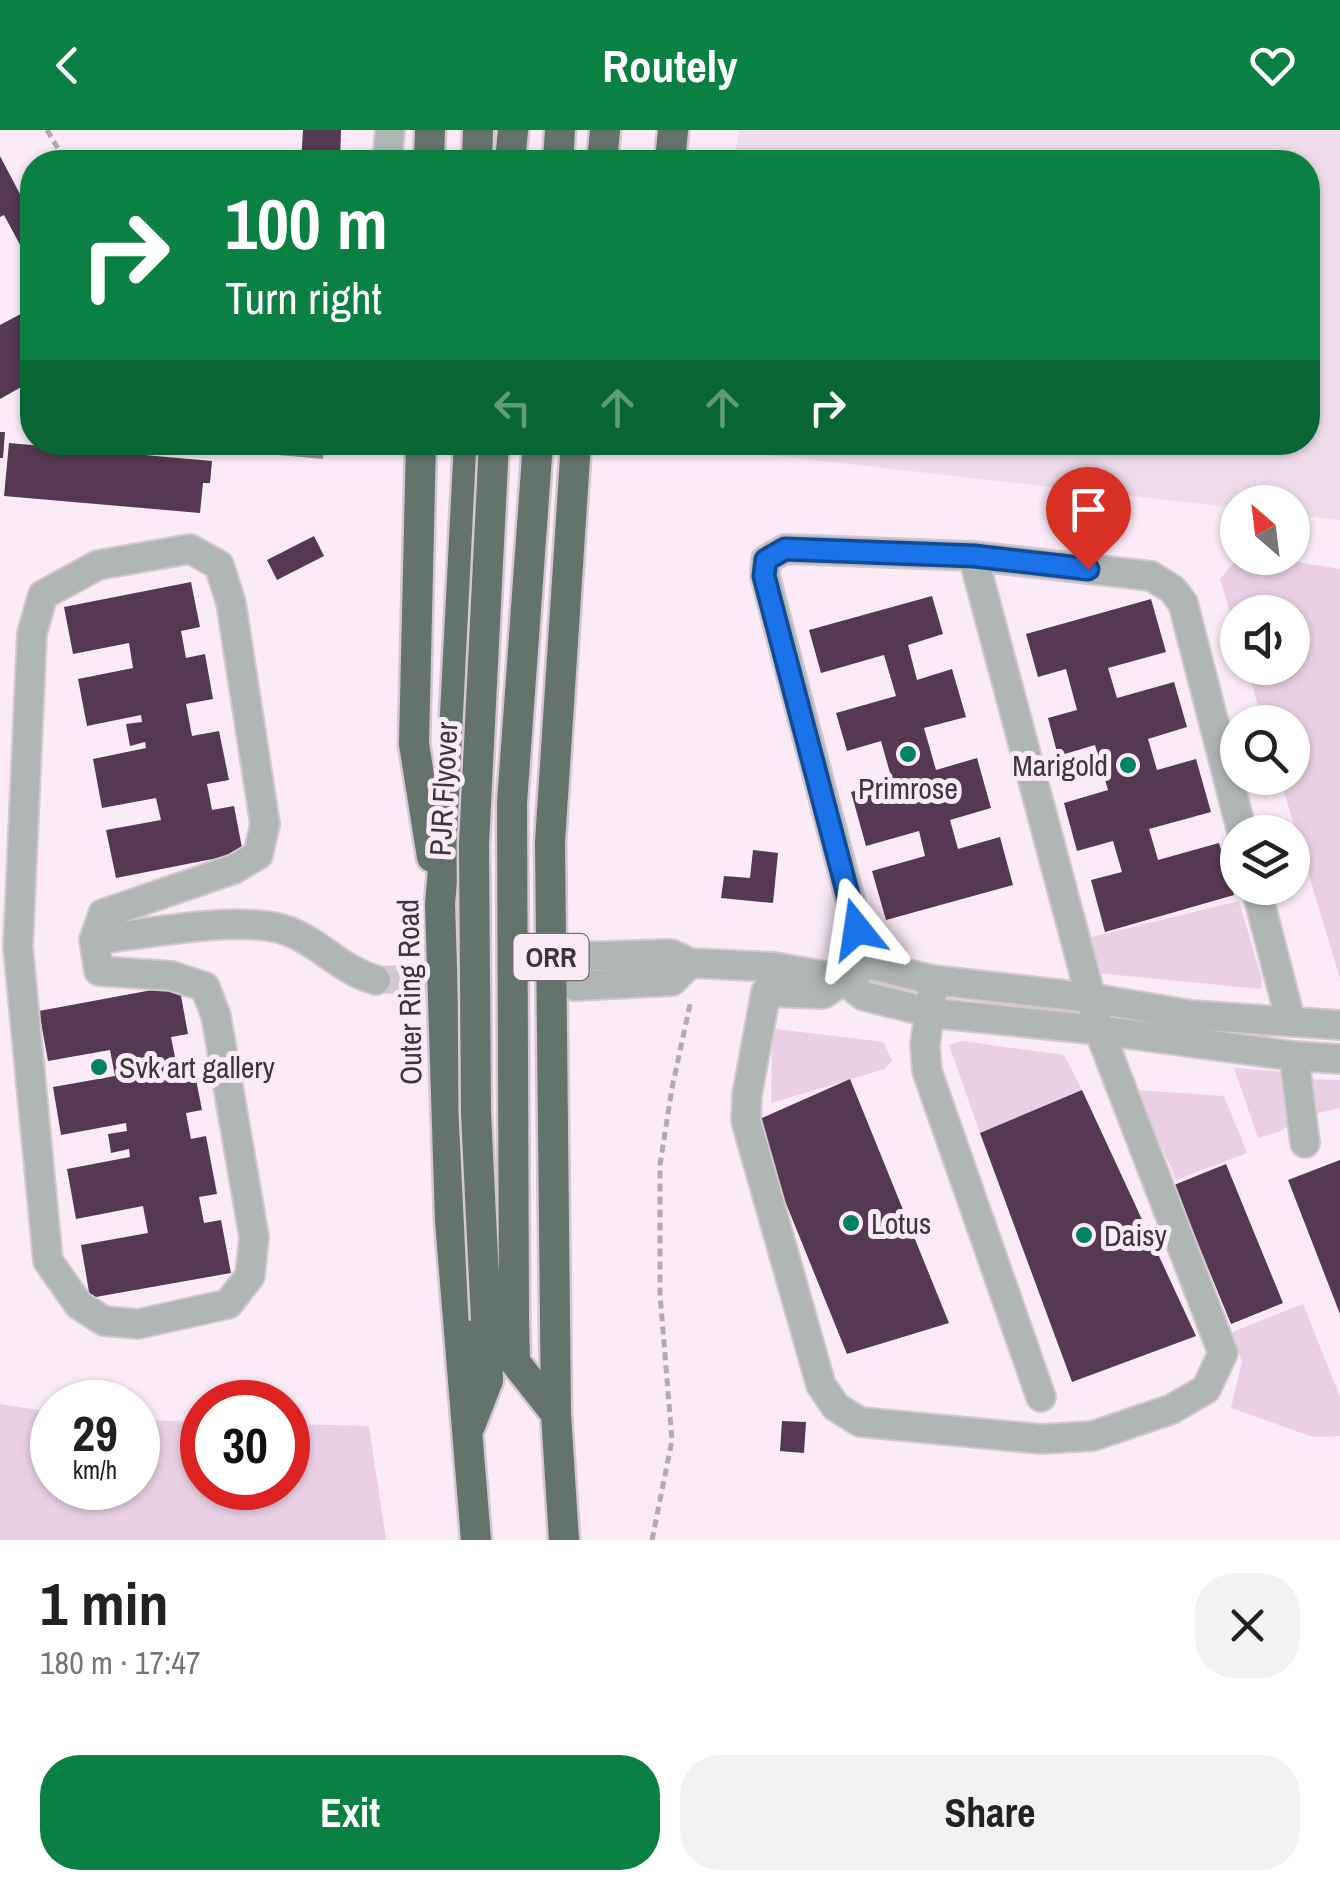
<!DOCTYPE html>
<meta charset="utf-8">
<style>
:root{--surface:#fff;--page:#f2f2f2;--text:#222;--muted:#767676;--accent:#0b8043}
body{margin:0;font-family:"Archivo Narrow",sans-serif;background:var(--page);color:var(--text);height:100vh;display:flex;flex-direction:column;font-size:38px;white-space:nowrap}
*{box-sizing:border-box;margin:0}
p{font-size:32px;color:var(--muted)}
.icon{flex:none;width:55px;height:55px;fill:none;stroke:currentColor;stroke-width:2;stroke-linecap:round;stroke-linejoin:round}
.map{position:relative;height:1410px;overflow:hidden}
.details{display:flex;flex-direction:column;background:var(--surface);flex:1}
.details>*{flex:none}
.hud{position:absolute;left:20px;top:20px;width:1300px;height:305px;border-radius:40px;box-shadow:0 2px 8px #0004;background:#0b8043;color:#fff;overflow:hidden}
.needle{width:65px;rotate:332deg}
.controls{position:absolute;left:1220px;top:355px;display:grid;gap:20px}
.controls a{display:grid;place-items:center;width:90px;height:90px;border-radius:50%;background:var(--surface);box-shadow:0 2px 8px #0004;font-size:50px}
.speed{position:absolute;left:30px;top:1250px;display:flex;gap:20px;font-size:50px;font-weight:700;text-align:center}
.speed>*{display:grid;place-content:center;width:130px;height:130px;border-radius:50%;background:var(--surface);box-shadow:0 2px 8px #0004;line-height:1}
.speed small{font-size:25px;font-weight:400}
.speed .limit{border:15px solid #d22;background:#fff;color:#111}
.pin{position:absolute;display:grid;place-items:center;width:85px;height:85px;color:#fff;margin:-102px -42px;border-radius:50% 50% 50% 0;rotate:-45deg;box-shadow:0 0 10px #0007}
.pin .icon{rotate:45deg}
.me{position:absolute;width:110px;margin:-55px;rotate:345deg;stroke-linejoin:round;filter:drop-shadow(0 0 8px #0008)}
.turn{display:flex;align-items:center;gap:35px;height:210px;padding:0 40px;font-size:45px}
.turn .icon{width:130px;height:130px;stroke-width:2.5}
.turn b{display:block;font-size:70px;line-height:85px}
.lanes{display:flex;align-items:center;height:95px;padding:0 40px;background:#0003;justify-content:center;gap:50px;direction:ltr}
.lanes .off{opacity:.35}
.round{display:grid;place-items:center;flex:none;width:105px;height:105px;border-radius:40px;background:var(--page)}
.headline{display:flex;align-items:center;justify-content:space-between;height:170px;padding:0 40px}
h1{font-size:60px;font-weight:700;line-height:75px}
.action{display:flex;gap:20px;margin-top:auto;padding:20px 40px}
.action a{flex:1;height:115px;border-radius:40px;background:var(--accent);color:#fff;font-size:40px;font-weight:700;line-height:115px;text-align:center}
.action a+a{background:var(--page);color:var(--text)}
header{display:flex;justify-content:space-between;align-items:center;height:130px;padding:0 40px;background:var(--accent);color:#fff;font-size:45px;font-weight:700}
.map>svg:first-child{display:block}
.built{fill:#efdceb}
.green{fill:#e9d0e4}
.water{fill:#ad8ba7}
.building{fill:#553851}
.lines{fill:none;stroke-linecap:round;stroke-linejoin:round}
.minor-tunnel{stroke:#d4c7d1;stroke-width:28;stroke-dasharray:28 14;stroke-linecap:butt}
.minor-casing{stroke:#d4c7d1;stroke-width:32}
.highway-casing{stroke:#d4c7d1;stroke-width:35}
.path{stroke:#b4a9b2;stroke-width:5;stroke-dasharray:8 5;stroke-linecap:butt}
.minor{stroke:#afb6b3;stroke-width:28}
.highway{stroke:#64746d;stroke-width:30}
.highway-bridge-casing{stroke:#d4c7d1;stroke-width:35;stroke-linecap:butt}
.highway-bridge{stroke:#64746d;stroke-width:30}
.route-casing{stroke:#114b97;stroke-width:25}
.route{stroke:#1a73e8;stroke-width:18}
.poi-dot{fill:#008263;stroke:#faebf7;stroke-width:4}
.labels{text-anchor:middle;dominant-baseline:central;stroke-width:10;stroke-linejoin:round;paint-order:stroke}
.shield{fill:#faebf7;stroke:#756d73;stroke-width:2.5}
.shield-label{font-size:28px;font-weight:bold;fill:#3c373b}
.poi-label{font-size:30px;fill:#3c373b;stroke:#faebf7;text-anchor:start}
.street-label{font-size:30px;fill:#3c373b;stroke:#faebf7}
</style>
<header><svg class="icon" aria-label="back" viewBox="0 0 24 24"><path d="M15 5l-7 7 7 7"/></svg>Routely<svg class="icon" aria-label="heart" viewBox="0 0 24 24"><path d="M12 20l-8-8c-3-5 5-10 8-4 3-6 11-1 8 4z"/></svg></header>
<div class="map">
<svg width="1340" height="1410" viewBox="0 0 1340 1410">
<rect width="100%" height="100%" fill="#faebf7"/>
<path class="built" d="M739 0H1340V390L1293 384 1292 372H1238L1237 378 691 316V312H1308V32H734Z"/>
<path class="green" d="M1238 428H1272L1340 439V849L1280 648H1292V592H1263L1247 538H1292V482H1238L1237 507 1220 449Z
M1239 771 1262 849 1261 859 1076 841 1071 812Z
M776 899 883 912 892 930 885 939 771 973 772 908Z
M962 911 1064 925 1082 960 980 1003 949 915Z
M1234 938 1287 942 1293 991 1282 1001 1258 1008Z
M1302 949 1340 950V978L1310 985Z
M1137 960 1224 966 1247 1023 1176 1050Z
M1303 1174 1340 1267V1306L1313 1307 1231 1278 1242 1232 1232 1202Z
M0 1274 52 1282V1358H138V1290L202 1292V1358H288V1294L369 1296 386 1410H0Z"/>
<path class="water" d="M201 312 324 313 323 329 201 318Z"/>
<path class="building" d="M303 0H341L340 32H301Z
M0 26 32 87V137L4 85 0 87Z
M32 178V251L0 269V195Z
M0 302H5L3 328H0Z
M9 313 212 331 210 353H203L200 383 4 366Z
M314 406 324 426 277 450 267 430Z
M191 452 200 497 181 501 186 528 205 524 213 569 186 574 192 606 219 601 229 650 207 654 212 680 234 676 243 723 116 748 106 700 161 690 156 668 102 678 93 629 146 618 145 612 130 616 126 594 142 592 141 585 87 596 78 549 133 538 129 513 73 524 64 477Z
M932 466 943 504 908 515 917 550 952 539 966 587 924 598 936 640 977 628 991 678 950 690 958 719 1000 707 1013 755 886 790 872 741 925 726 919 701 866 716 851 662 892 650 881 611 847 621 836 583 896 566 884 525 821 543 809 500Z
M1151 469 1166 522 1108 538 1117 568 1174 552 1187 597 1148 609 1157 640 1196 629 1211 682 1149 699 1158 730 1219 713 1234 765 1105 802 1091 750 1122 742 1113 711 1077 721 1064 673 1108 660 1095 615 1058 626 1048 588 1077 580 1066 539 1038 547 1026 504Z
M753 720 778 723 773 773 721 768 724 746 750 748Z
M179 855 188 904 171 907 176 932 192 929 202 980 186 983 191 1009 206 1006 217 1064 199 1067 204 1093 221 1090 231 1143 90 1168 81 1115 148 1103 143 1076 76 1089 67 1039 130 1027 129 1019 111 1023 108 1004 127 1001 126 993 61 1005 53 957 115 946 110 920 48 931 39 881Z
M850 949 949 1193 847 1224 753 992Z
M1082 960 1196 1206 1072 1252 980 1003Z
M1340 1030V1184L1288 1050Z
M1226 1034 1283 1173 1231 1194 1174 1055Z
M782 1291 806 1292 804 1323 780 1321Z"/>
<g class="lines">
<path class="minor-tunnel" d="M376 850 561 843"/>
<g class="minor-casing">
<path id="minor" d="M387 32 390 0
M190 419 219 435 231 473 265 694 258 725 234 739 103 784 94 810 99 841 172 846 205 857 216 886 254 1107 250 1146 228 1174 138 1194 104 1191 79 1175 48 1131 18 817 32 503 43 465 98 435Z
M973 426 1091 868 1099 900 1223 1223 1206 1259 1172 1279 1093 1306 1041 1309 860 1292 836 1277 821 1255 746 991 747 965 766 862 823 864 867 834 933 850 1091 868 1191 885 1340 895
M1256 758 1291 892
M94 810C144 804 243 784 288 801 320 813 342 841 376 850
M690 833 672 851 575 856 561 843 574 827 671 824 690 833 774 837 842 849 864 866 932 883 1099 900 1294 926 1340 929
M867 834 765 446 766 430 785 419 973 426 1151 446 1172 459 1183 473 1242 702
M932 864 925 915 927 941 1041 1267
M1294 926 1305 1013"/>
</g>
<g class="highway-casing">
<path id="highway" d="M429 32 430 0
M477 32 478 0
M510 32 513 0
M558 32 560 0
M602 32 605 0
M670 32 673 0
M421 312 414 614 432 727
M469 312 453 624 440 774 450 1091 476 1410
M514 1186 515 1232 556 1284
M470 1296 488 1250 486 1190
M564 1410 556 1284 550 712 576 312"/>
</g>
<path class="path" d="M47 0 66 32
M31 71H32
M652 1410 672 1310 660 1164V1035L672 958 691 870"/>
<use href="#minor" class="minor"/>
<use href="#highway" class="highway"/>
<g class="highway-bridge-casing">
<path id="highway-bridge" d="M514 1186 512 673 538 312
M486 1190 476 983 474 714 494 312"/>
</g>
<use href="#highway-bridge" class="highway-bridge"/>
</g>
<g class="lines">
<g class="route-casing">
<path id="route" d="M857 799 764 446 766 430 785 419 974 426 1088 439"/>
</g>
<use href="#route" class="route"/>
</g>
<g class="poi-dot">
<circle cx="908" cy="624" r="10"/>
<circle cx="1128" cy="635" r="10"/>
<circle cx="99" cy="937" r="10"/>
<circle cx="851" cy="1093" r="10"/>
<circle cx="1084" cy="1105" r="10"/>
</g>
<g class="labels">
<rect class="shield" x="513.5" y="804" width="75" height="46" rx="8"/>
<g class="shield-label">
<text x="551" y="827">ORR</text>
</g>
<g class="poi-label">
<text x="1108" y="635" text-anchor="end">Marigold</text>
<text x="908" y="658" text-anchor="middle">Primrose</text>
<text x="119" y="937">Svk art gallery</text>
<text x="871" y="1093">Lotus</text>
<text x="1104" y="1105">Daisy</text>
</g>
<g class="street-label">
<text transform="translate(443 659) rotate(-87)">PJR Flyover</text>
<text transform="translate(409 862) rotate(-91)">Outer Ring Road</text>
</g>
</g>
</svg>
<div class="controls">
<a><svg class="needle" viewBox="-14 -14 28 28"><path d="M0-13l5 13h-10z" fill="#e53935"/><path d="M0 13l5-13h-10z" fill="#767676"/></svg></a>
<a><svg class="icon" aria-label="sound" viewBox="0 0 24 24"><path d="M4 9h4l5-4v14l-5-4H4zM17 9q2 3 0 6"/></svg></a>
<a><svg class="icon" aria-label="search" viewBox="0 0 24 24"><circle cx="10" cy="10" r="6"/><path d="M15 15l6 6"/></svg></a>
<a><svg class="icon" aria-label="layers" viewBox="0 0 24 24"><path d="M12 4l9 5-9 5-9-5zM3 14l9 5 9-5"/></svg></a>
</div>
<div class="speed"><div>29<small>km/h</small></div><div class="limit">30</div></div>
<div class="pin" style="left:1088px;top:439px;background:#d93025"><svg class="icon" aria-label="arrive" viewBox="0 0 24 24"><path d="M6 21V4h12l-3 4 3 4H6"/></svg></div>
<svg class="me" style="left:857px;top:799px" viewBox="-20 -20 40 40"><path d="M0-17L14 15 0 8-14 15z" fill="#1a73e8" stroke="#fff" stroke-width="4"/></svg>
<div class="hud">
<div class="turn"><svg class="icon" aria-label="right" viewBox="0 0 24 24"><path d="M7 20v-9h11M14 6l5 5-5 5"/></svg><div><b>100 m</b>Turn right</div></div>
<div class="lanes"><svg class="icon off" aria-label="left" viewBox="0 0 24 24"><path d="M17 20v-9H6M10 6l-5 5 5 5"/></svg><svg class="icon off" aria-label="ahead" viewBox="0 0 24 24"><path d="M12 20V5M6 11l6-6 6 6"/></svg><svg class="icon off" aria-label="ahead" viewBox="0 0 24 24"><path d="M12 20V5M6 11l6-6 6 6"/></svg><svg class="icon" aria-label="right" viewBox="0 0 24 24"><path d="M7 20v-9h11M14 6l5 5-5 5"/></svg></div>
</div>
</div>
<section class="details">
<div class="headline"><div><h1>1 min</h1><p>180 m · 17:47</p></div><a class="round"><svg class="icon" aria-label="close" viewBox="0 0 24 24"><path d="M6 6l12 12M18 6L6 18"/></svg></a></div>
<div class="action"><a>Exit</a><a>Share</a></div>
</section>
